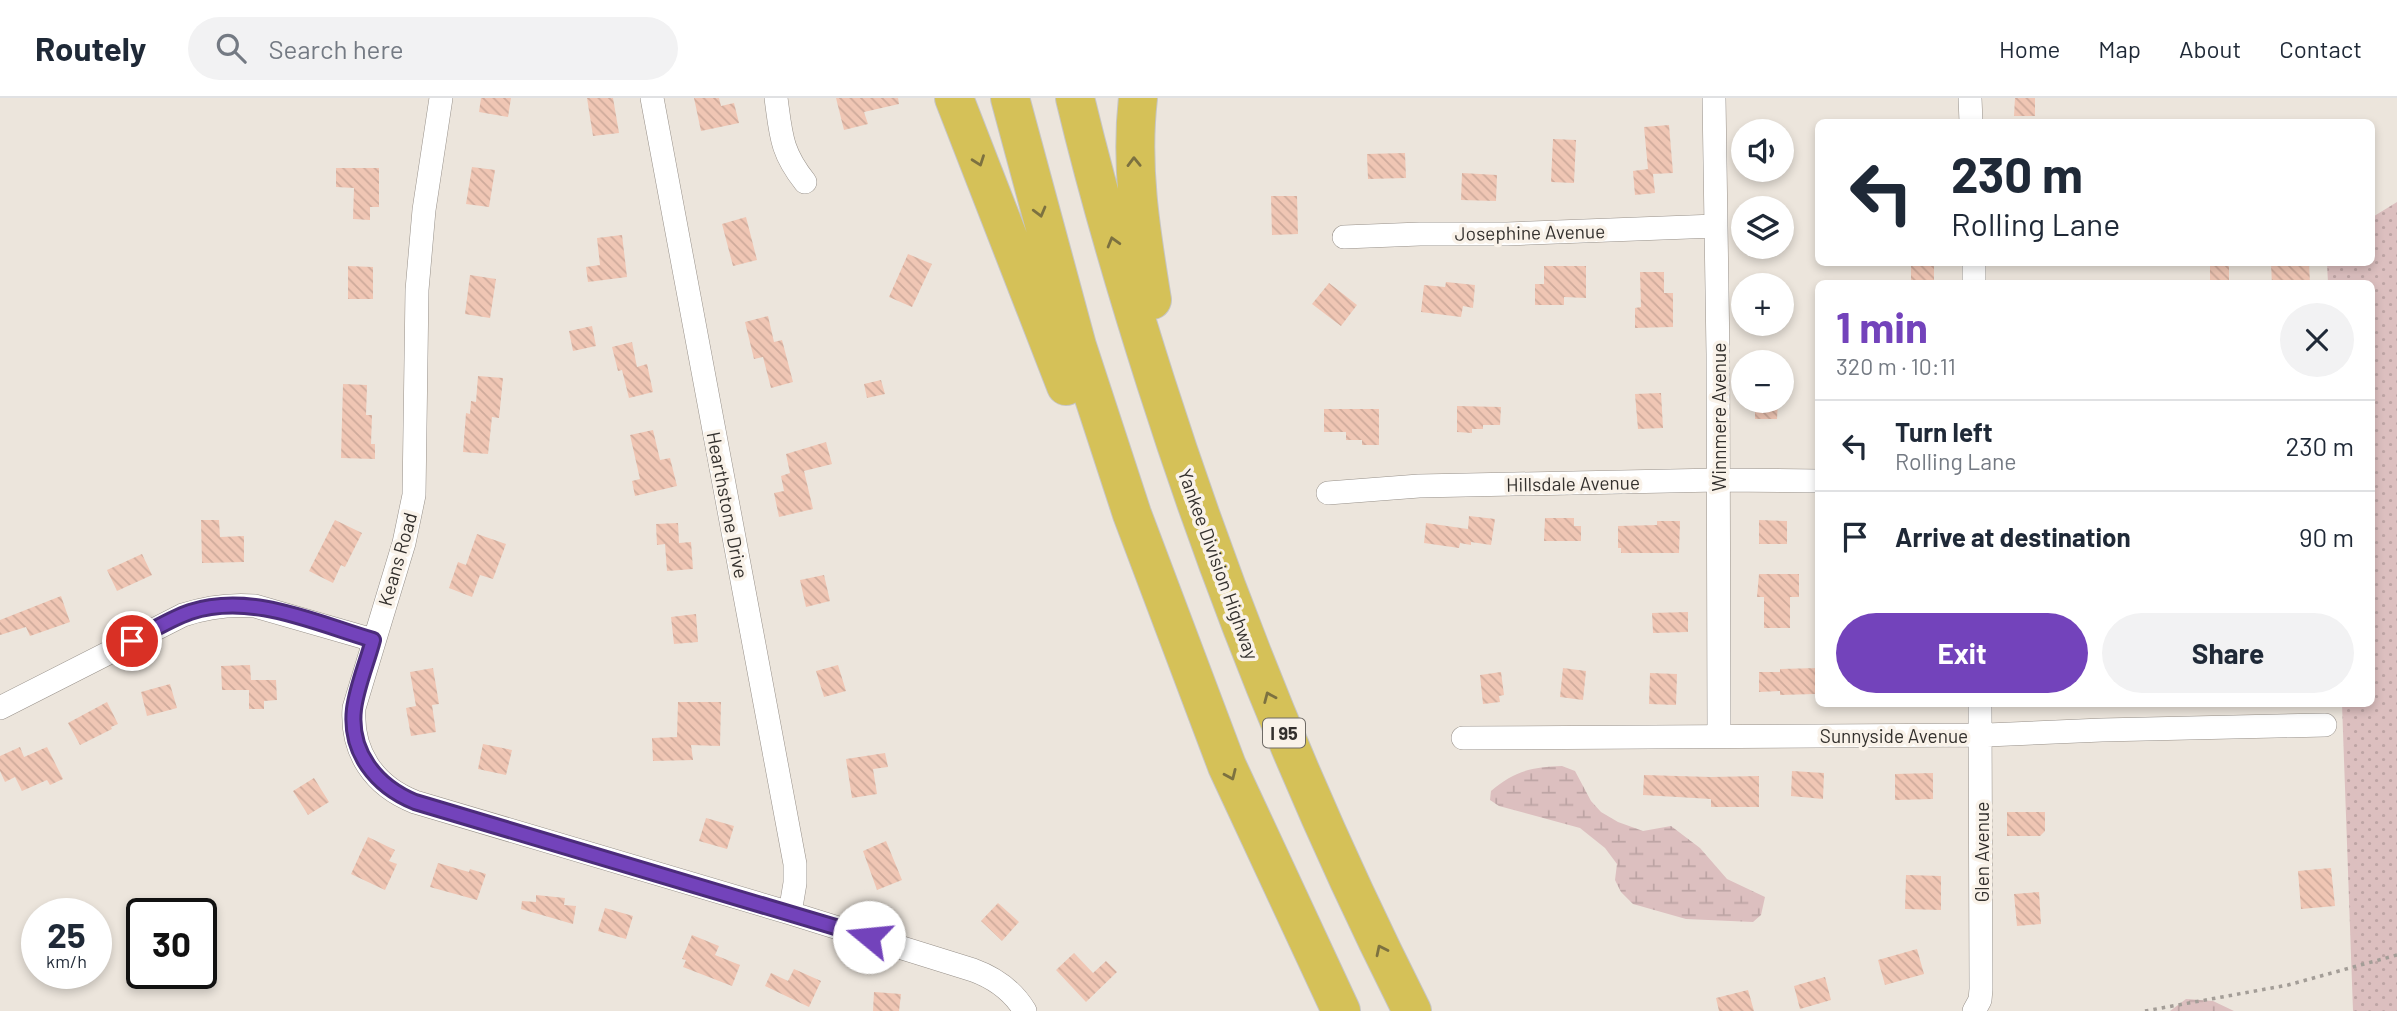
<!DOCTYPE html>
<meta charset="utf-8">
<style>
:root{--surface:#fff;--page:#f2f2f3;--text:#1f2937;--muted:#747a83;--line:#e0e1e3;--accent:#7343bb}
body{margin:0;font-family:Barlow,sans-serif;background:var(--page);color:var(--text);height:100vh;display:flex;flex-direction:column;font-size:26px;white-space:nowrap}
*{box-sizing:border-box;margin:0}
p{font-size:23px;color:var(--muted)}
.icon{flex:none;width:38px;height:38px;fill:none;stroke:currentColor;stroke-width:2;stroke-linecap:round;stroke-linejoin:round}
.map{position:relative;flex:1;overflow:hidden}
.details{position:absolute;left:1815px;top:182px;width:560px;height:427px;display:flex;flex-direction:column;background:var(--surface);border-radius:10px;box-shadow:0 4px 10px #0003}
.details>*{flex:none}
.banner{position:absolute;left:1815px;top:21px;width:560px;height:147px;border-radius:10px;box-shadow:0 4px 10px #0003;background:#fff;color:var(--text);overflow:hidden}
.tools{position:absolute;left:1731px;top:21px;display:grid;gap:14px}
.tools a{display:grid;place-items:center;width:63px;height:63px;border-radius:50%;background:var(--surface);box-shadow:0 4px 10px #0003;font-size:35px}
.speed{position:absolute;left:21px;top:800px;display:flex;gap:14px;font-size:35px;font-weight:700;text-align:center}
.speed>*{display:grid;place-content:center;width:91px;height:91px;border-radius:50%;background:var(--surface);box-shadow:0 4px 10px #0003;line-height:1}
.speed small{font-size:18px;font-weight:400}
.speed .limit{border:4px solid #111;border-radius:10px;background:#fff;color:#111}
.pin{position:absolute;display:grid;place-items:center;width:60px;height:60px;color:#fff;margin:-30px;border:4px solid #fff;border-radius:50%;box-shadow:0 2px 7px #0007}
.me{position:absolute;width:77px;margin:-38px;rotate:287deg;stroke-linejoin:round;filter:drop-shadow(0 0 5px #0008)}
.turn{display:flex;align-items:center;gap:24px;height:147px;padding:0 21px;font-size:32px}
.turn .icon{width:91px;height:91px;stroke-width:2.5}
.turn b{display:block;font-size:49px;line-height:60px}
.round{display:grid;place-items:center;flex:none;width:74px;height:74px;border-radius:37px;background:var(--page)}
.overview{display:flex;align-items:center;justify-content:space-between;height:119px;padding:0 21px}
h1{font-size:42px;font-weight:700;line-height:52px;color:var(--accent)}
.action{display:flex;gap:14px;margin-top:auto;padding:14px 21px}
.action a{flex:1;height:80px;border-radius:42px;background:var(--accent);color:#fff;font-size:28px;font-weight:700;line-height:80px;text-align:center}
.action a+a{background:var(--page);color:var(--text)}
ul{padding:0;list-style:none}
li{display:flex;align-items:center;gap:21px;height:91px;padding:0 21px;border-top:2px solid var(--line)}
li div{flex:1}
li b{display:block;font-size:26px}
li em{font-style:normal}
header{display:flex;align-items:center;gap:42px;box-sizing:border-box;height:98px;padding:0 35px;background:var(--surface);border-bottom:2px solid var(--line)}
header strong{font-size:33px}
nav{display:flex;gap:38px;margin-inline-start:auto;font-size:24px}
.search{width:490px;height:63px;background:var(--page);display:flex;align-items:center;gap:18px;box-sizing:border-box;padding:0 24px;border-radius:38px;color:var(--muted);font-size:26px}
.map>svg:first-child{display:block}
.wetland{fill:url(#wetland-marsh)}
.park{fill:url(#park-dots)}
.building{fill:url(#building-back-hatch)}
.lines{fill:none;stroke-linecap:round;stroke-linejoin:round}
.minor-casing{stroke:#979089;stroke-width:24}
.motorway-casing{stroke:#c6c5c4;stroke-width:40}
.path{stroke:#a39d97;stroke-width:3.5;stroke-dasharray:3.5 5;stroke-linecap:butt}
.minor{stroke:#fff;stroke-width:23}
.motorway{stroke:#d5c158;stroke-width:38}
.oneway{stroke:#7c7140}
.route-casing{stroke:#4b2c7a;stroke-width:18}
.route{stroke:#7343bb;stroke-width:12}
.labels{text-anchor:middle;dominant-baseline:central;stroke-width:7;stroke-linejoin:round;paint-order:stroke}
.shield{fill:#f9f2e9;stroke:#6e6a65;stroke-width:2}
.shield-label{font-size:18px;font-weight:bold;fill:#33302d}
.street-label{font-size:19px;fill:#33302d;stroke:#f9f2e9}
</style>
<header>
<strong>Routely</strong>
<div class="search"><svg class="icon" aria-label="search" viewBox="0 0 24 24"><circle cx="10" cy="10" r="6"/><path d="M15 15l6 6"/></svg>Search here</div>
<nav><a>Home</a><a>Map</a><a>About</a><a>Contact</a></nav>
</header>
<div class="map">
<svg width="2397" height="913" viewBox="0 0 2397 913">
<defs>
<pattern id="wetland-marsh" width="20" height="14" patternUnits="userSpaceOnUse" patternTransform="scale(1.75)"><rect width="20" height="14" fill="#dcbfbf"/><path d="M1 5h8M5 5V1M11 12h8M15 12V8" fill="none" stroke="#bda4a4"/></pattern>
<pattern id="park-dots" width="8" height="8" patternUnits="userSpaceOnUse" patternTransform="scale(1.75)"><rect width="8" height="8" fill="#dcbfbf"/><path d="M2 2h.1M6 6h.1" fill="none" stroke="#bda4a4" stroke-width="1.8" stroke-linecap="round"/></pattern>
<pattern id="building-back-hatch" width="6" height="6" patternUnits="userSpaceOnUse" patternTransform="scale(1.75)"><rect width="6" height="6" fill="#f0c6b4"/><path d="M-1 5l2 2M0 0l6 6M5-1l2 2" fill="none" stroke="#ceaa9b"/></pattern>
</defs>
<rect width="100%" height="100%" fill="#ece5dc"/>
<path class="wetland" d="M1562 668 1575 673 1591 703 1601 714 1618 724 1643 733 1671 728 1700 750 1727 781 1765 799 1761 817 1753 824 1686 821 1633 806 1621 794 1615 782 1617 766 1605 750 1580 730 1499 708 1490 702 1491 693C1514 673 1532 669 1562 668Z
M2186 901 2213 903 2234 913H2170Z"/>
<path class="park" d="M2397 104V913H2353L2342 606H2371V186L2328 185 2327 165 2371 164V120Z"/>
<path class="building" d="M481 0H511L508 19 479 14Z
M587 0H613L619 35 593 38Z
M694 0H719L721 8 734 5 739 25 701 33Z
M836 0H898L899 6 864 14 868 26 844 32Z
M2015 0H2035V18H2014Z
M1669 27 1673 75 1653 76 1655 95 1635 97 1633 73 1648 71 1644 29Z
M1553 41 1576 42 1574 85 1551 84Z
M1405 55 1406 80 1368 81 1367 56Z
M472 69 495 72 489 109 466 106Z
M336 70H379V109H370V122L353 121 354 90 336 89Z
M1462 75 1497 77 1496 103 1461 102Z
M1271 98H1297L1298 136 1272 137Z
M746 119 757 162 733 168 722 126Z
M622 137 627 179 588 184 586 169 600 167 597 140Z
M908 156 932 166 912 209 889 199Z
M1911 164H1934V186H1911Z
M2210 164H2229V186H2210Z
M2309 164 2310 186H2272L2271 166Z
M348 168 373 169V201H348Z
M1544 168H1586V200L1564 199V207H1535V186H1544Z
M1640 174H1664V195H1673V229L1635 230V210L1641 209Z
M470 177 496 181 490 220 465 216Z
M1446 184 1475 187 1473 210 1463 208 1461 219 1421 214 1424 187 1445 189Z
M1329 185 1357 207 1341 228 1312 206Z
M768 218 774 244 782 242 793 284 771 290 763 259 754 261 745 224Z
M592 228 596 248 573 253 569 233Z
M632 244 637 269 647 266 653 294 629 300 622 272 618 273 612 249Z
M478 278 503 280 499 320 492 319 488 356 463 354 466 315 470 316 471 303 476 304Z
M881 282 885 296 867 300 864 286Z
M343 286 367 287 366 317H372L371 346H375V361L341 360Z
M1661 295 1663 330 1638 331 1635 296Z
M1755 303H1778L1777 321H1755Z
M1457 308 1501 309 1500 327H1483V331H1472V335L1457 334Z
M1324 311H1379V347H1362V342H1346V334H1324Z
M653 332 660 362 670 360 677 388 635 398 632 383 640 381 630 337Z
M826 344 832 366 804 373 813 411 779 419 774 395 784 393 781 378 790 375 786 356Z
M1469 418 1495 421 1491 447 1471 444V447L1460 445 1459 450 1424 445 1426 425 1468 431Z
M1545 420H1574V428H1581V443H1544Z
M201 422H219L220 439 244 438V464L202 465Z
M335 422 362 435 345 469 341 467 333 485 309 473Z
M1759 422 1787 423V446H1759Z
M1657 423H1680L1679 455H1621V450H1618V428L1657 427Z
M678 425 679 445 691 444 693 471 667 473 665 446 657 447 656 426Z
M477 436 506 446 493 481 480 477 472 499 449 490 458 464 466 467Z
M142 456 152 477 117 493 107 472Z
M1759 476H1799V499H1790V530H1764V499H1757Z
M824 477 830 503 806 509 800 482Z
M61 498 70 524 30 538 26 529 0 537V522Z
M1688 514V534L1653 535 1652 515Z
M696 516 698 544 674 546 671 519Z
M250 567 251 582H276L277 602 264 603V611H249V592H222L221 568Z
M838 567 846 593 824 599 816 573Z
M433 570 439 606 432 607 436 634 411 638 406 610 416 608 410 574Z
M1563 570 1586 573 1583 602 1560 599Z
M1818 570V588H1815V596L1780 597V593L1759 594V574H1780V571Z
M1501 574 1504 597 1499 598 1500 604 1483 606 1480 577Z
M1650 575 1677 576 1676 607 1649 606Z
M170 586 177 610 147 618 141 594Z
M107 604 118 626 111 629 112 631 80 647 68 625Z
M678 604H721L720 648 691 647 693 662 653 663 652 640 677 639Z
M483 646 512 652 506 677 478 671Z
M20 649 24 659 47 649 63 681 50 687 47 682 22 693 15 679 5 684 0 673V658Z
M885 655 888 669 873 671 877 696 852 700 846 661Z
M1792 673 1824 675 1823 701 1791 698Z
M1933 675V701L1895 702V676Z
M1644 677 1711 679 1759 678V709H1711V701L1643 697Z
M314 680 329 704 308 717 293 693Z
M2007 714H2045V733L2040 738H2007Z
M706 720 734 728 727 751 699 743Z
M368 739 395 752 389 763 397 766 385 792 351 776Z
M886 743 902 782 877 792 863 753Z
M438 765 469 774 470 771 486 776 477 802 430 789Z
M2331 770 2335 808 2301 811 2298 773Z
M1906 777 1941 778V812L1905 811Z
M2039 794 2041 826 2017 828 2014 796Z
M536 797 565 800 564 807 576 808 573 826 521 811 522 803 536 804Z
M998 805 1019 824 1002 843 981 823Z
M605 810 633 818 626 841 598 833Z
M692 837 719 848 715 857 740 867 732 888 683 869 686 862 682 861Z
M1917 851 1924 876 1885 887 1878 862Z
M1074 855 1093 875 1106 863 1117 874 1086 904 1056 872Z
M794 871 821 883 809 909 765 888 771 875 788 883Z
M1825 879 1831 902 1800 911 1794 888Z
M1748 892 1754 913H1719L1716 900Z
M874 894 901 896 899 913H873Z"/>
<g class="lines">
<g class="minor-casing">
<path id="minor" d="M441 0 424 112 417 192 414 397 404 445 354 610C351 654 374 688 415 704L790 815 973 872C995 880 1013 893 1025 913
M652 0 795 766V785L790 815
M776 0C781 37 781 54 805 84
M1714 0 1718 256 1719 637
M1970 0 1971 24
M1344 139 1420 136H1507L1716 128
M1974 164V186
M1328 395 1419 388 1718 382 1818 383
M0 610 183 517C207 509 231 506 255 508L373 542
M1463 640 1987 637 2102 632 2325 627
M1974 913 1980 902 1981 891 1980 606"/>
</g>
<g class="motorway-casing">
<path id="motorway" d="M954 0 1066 288
M1010 0 1077 248 1132 416 1227 668 1341 913
M1075 0C1098 96 1126 191 1156 285 1225 501 1310 711 1412 913
M1138 0C1130 69 1141 134 1152 202"/>
</g>
<path class="path" d="M2145 913 2288 887 2397 857"/>
<use href="#minor" class="minor"/>
<use href="#motorway" class="motorway"/>
</g>
<defs><path id="oneway-chevron" d="M-2-3.5L2.5 0L-2 3.5" fill="none" stroke-width="1.6" stroke-linecap="round" stroke-linejoin="round" transform="scale(1.75)"/></defs>
<g class="oneway">
<use href="#oneway-chevron" transform="translate(979 63) rotate(70)"/>
<use href="#oneway-chevron" transform="translate(1134 64) rotate(-91)"/>
<use href="#oneway-chevron" transform="translate(1040 114) rotate(75)"/>
<use href="#oneway-chevron" transform="translate(1113 144) rotate(-106)"/>
<use href="#oneway-chevron" transform="translate(1269 599) rotate(-113)"/>
<use href="#oneway-chevron" transform="translate(1231 677) rotate(66)"/>
<use href="#oneway-chevron" transform="translate(1381 852) rotate(-116)"/>
</g>
<g class="lines">
<g class="route-casing">
<path id="route" d="M132 543C151 533 170 521 190 514 251 494 315 525 373 542 367 565 357 588 354 611 349 654 376 688 415 704L869 839"/>
</g>
<use href="#route" class="route"/>
</g>
<g class="labels">
<rect class="shield" x="1263" y="620.5" width="42" height="29" rx="5"/>
<g class="shield-label">
<text x="1284" y="635">I 95</text>
</g>
<g class="street-label">
<text transform="translate(1530 134) rotate(-1)">Josephine Avenue</text>
<text transform="translate(1718 319) rotate(-90)">Winnmere Avenue</text>
<text transform="translate(1573 385) rotate(-1)">Hillsdale Avenue</text>
<text transform="translate(728 407) rotate(79)">Hearthstone Drive</text>
<text transform="translate(397 461) rotate(-74)">Keans Road</text>
<text transform="translate(1219 466) rotate(70)">Yankee Division Highway</text>
<text x="1894" y="637">Sunnyside Avenue</text>
<text transform="translate(1981 754) rotate(-90)">Glen Avenue</text>
</g>
</g>
</svg>
<div class="tools">
<a><svg class="icon" aria-label="sound" viewBox="0 0 24 24"><path d="M4 9h4l5-4v14l-5-4H4zM17 9q2 3 0 6"/></svg></a>
<a><svg class="icon" aria-label="layers" viewBox="0 0 24 24"><path d="M12 4l9 5-9 5-9-5zM3 14l9 5 9-5"/></svg></a>
<a>+</a>
<a>−</a>
</div>
<div class="speed"><div>25<small>km/h</small></div><div class="limit">30</div></div>
<div class="pin" style="left:132px;top:543px;background:#d93025"><svg class="icon" aria-label="arrive" viewBox="0 0 24 24"><path d="M6 21V4h12l-3 4 3 4H6"/></svg></div>
<svg class="me" style="left:869px;top:839px" viewBox="-20 -20 40 40"><circle r="19" fill="#fff"/><path d="M0-13L10 11 0 6-10 11z" fill="#7343bb"/></svg>
<div class="banner">
<div class="turn"><svg class="icon" aria-label="left" viewBox="0 0 24 24"><path d="M17 20v-9H6M10 6l-5 5 5 5"/></svg><div><b>230 m</b>Rolling Lane</div></div>
</div>
<section class="details">
<div class="overview"><div><h1>1 min</h1><p>320 m · 10:11</p></div><a class="round"><svg class="icon" aria-label="close" viewBox="0 0 24 24"><path d="M6 6l12 12M18 6L6 18"/></svg></a></div>
<ul>
<li><svg class="icon" aria-label="left" viewBox="0 0 24 24"><path d="M17 20v-9H6M10 6l-5 5 5 5"/></svg><div><b>Turn left</b><p>Rolling Lane</p></div><em>230 m</em></li>
<li><svg class="icon" aria-label="arrive" viewBox="0 0 24 24"><path d="M6 21V4h12l-3 4 3 4H6"/></svg><div><b>Arrive at destination</b></div><em>90 m</em></li>
</ul>
<div class="action"><a>Exit</a><a>Share</a></div>
</section>
</div>
